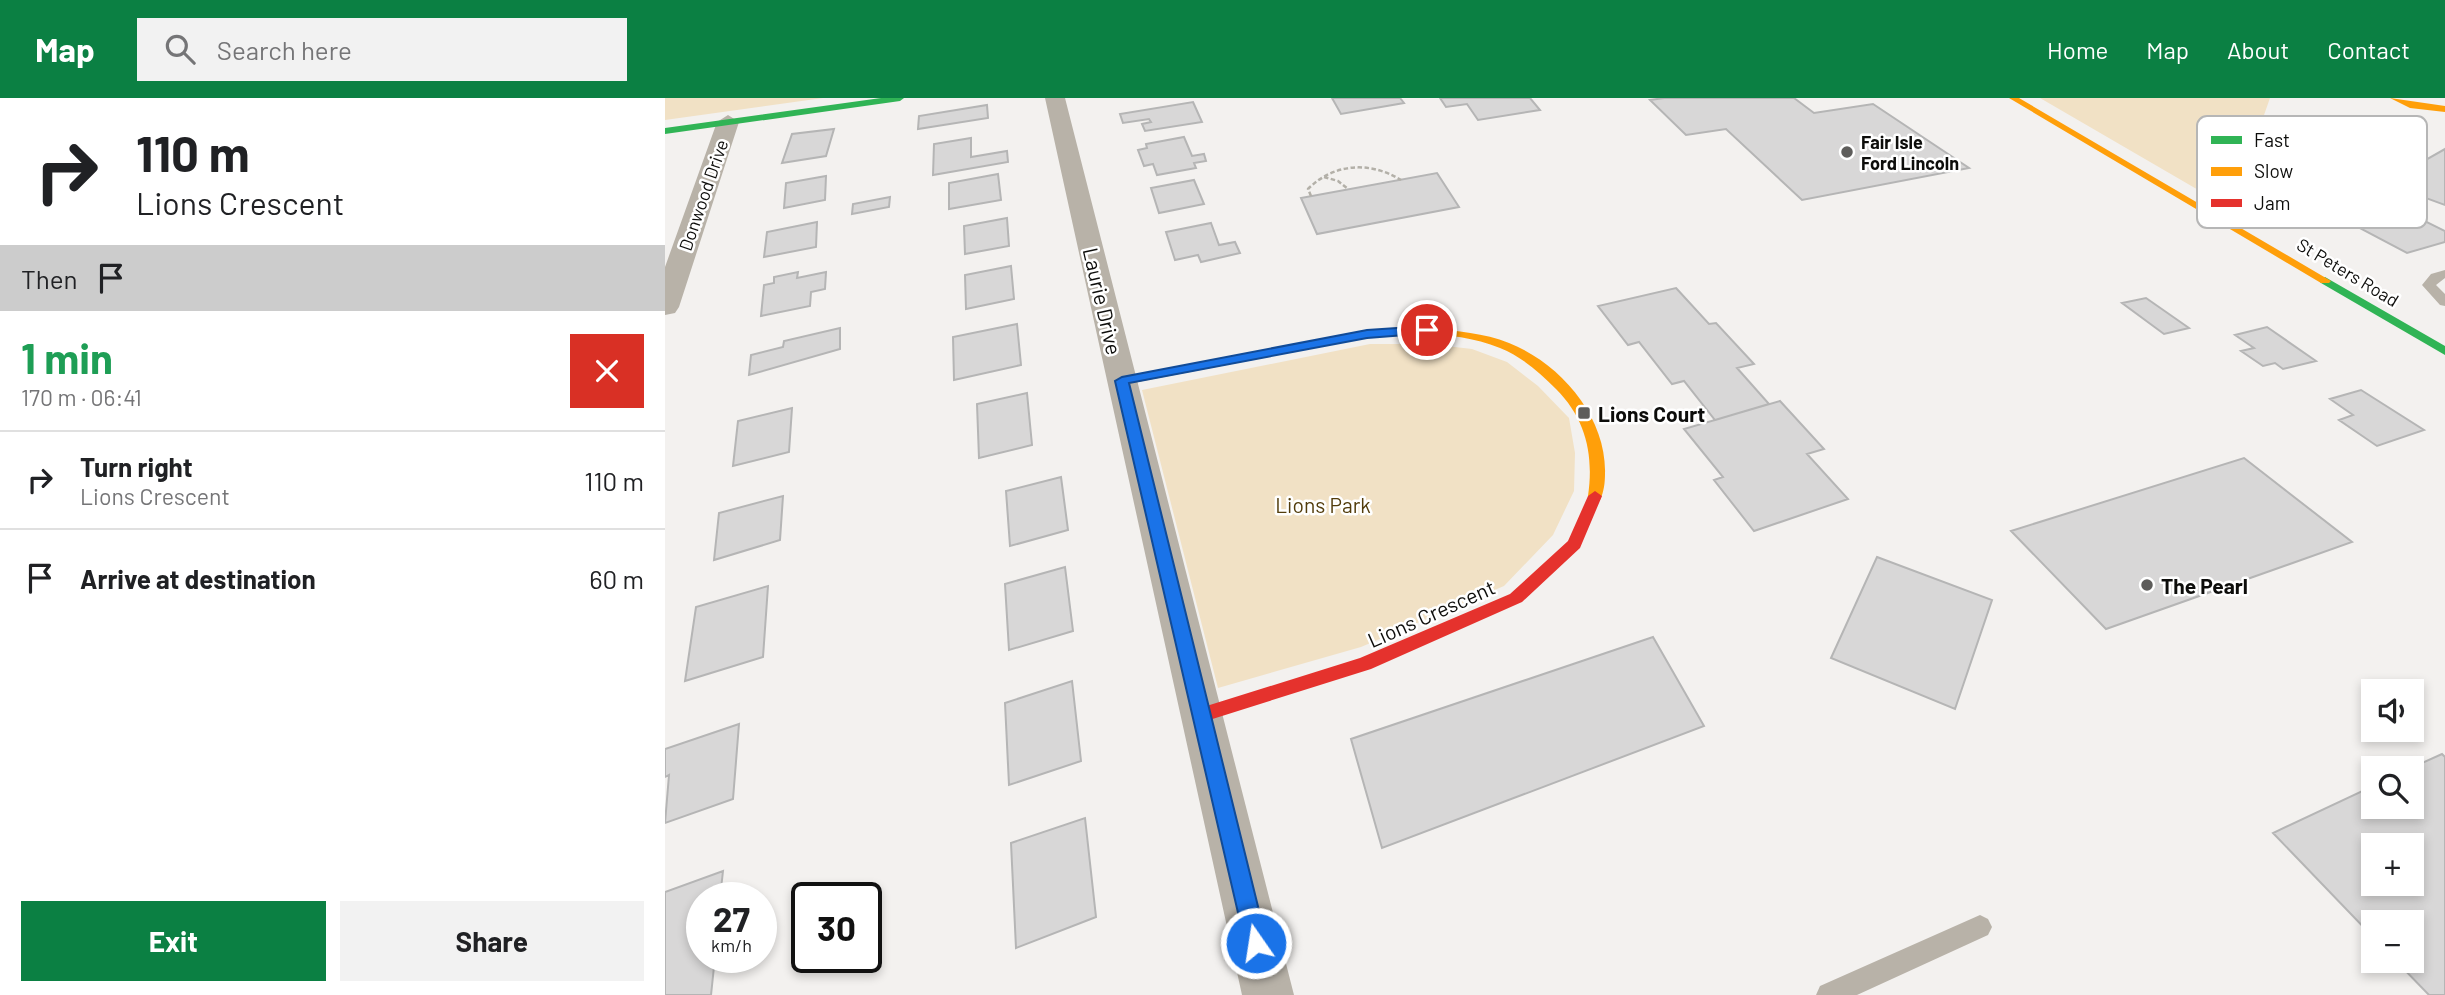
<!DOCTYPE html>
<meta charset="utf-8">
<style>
:root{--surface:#fff;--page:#f2f2f2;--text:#202124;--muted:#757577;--line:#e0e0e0;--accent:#0b8043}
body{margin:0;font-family:Barlow,sans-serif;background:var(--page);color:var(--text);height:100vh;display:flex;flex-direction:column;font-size:26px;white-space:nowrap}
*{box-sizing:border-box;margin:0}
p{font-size:23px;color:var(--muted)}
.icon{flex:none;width:38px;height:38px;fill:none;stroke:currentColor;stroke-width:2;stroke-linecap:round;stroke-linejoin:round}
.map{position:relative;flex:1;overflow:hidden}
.drawer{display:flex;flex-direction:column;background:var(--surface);width:665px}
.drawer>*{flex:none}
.hud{background:#fff;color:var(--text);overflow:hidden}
.buttons{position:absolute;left:1696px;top:581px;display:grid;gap:14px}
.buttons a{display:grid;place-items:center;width:63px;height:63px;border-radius:0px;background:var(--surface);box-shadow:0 4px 10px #0003;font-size:35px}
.speed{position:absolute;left:21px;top:784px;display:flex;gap:14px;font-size:35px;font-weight:700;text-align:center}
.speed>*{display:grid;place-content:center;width:91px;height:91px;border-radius:50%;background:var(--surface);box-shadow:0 4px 10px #0003;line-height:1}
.speed small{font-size:18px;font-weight:400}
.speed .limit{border:4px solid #111;border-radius:10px;background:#fff;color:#111}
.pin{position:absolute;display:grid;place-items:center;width:60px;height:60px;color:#fff;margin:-30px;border:4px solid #fff;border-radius:50%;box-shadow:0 2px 7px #0007}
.me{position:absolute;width:77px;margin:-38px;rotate:347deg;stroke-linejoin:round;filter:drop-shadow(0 0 5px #0008)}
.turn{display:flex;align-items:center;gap:24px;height:147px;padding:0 21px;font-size:32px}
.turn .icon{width:91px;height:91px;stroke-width:2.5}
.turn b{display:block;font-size:49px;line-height:60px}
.then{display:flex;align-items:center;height:66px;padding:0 21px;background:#0003;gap:14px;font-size:26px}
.round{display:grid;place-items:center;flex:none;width:74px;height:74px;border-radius:0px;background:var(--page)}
.overview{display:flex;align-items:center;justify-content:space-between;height:119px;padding:0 21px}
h1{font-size:42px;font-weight:700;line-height:52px;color:#1e9e55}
.action{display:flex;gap:14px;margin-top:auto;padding:14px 21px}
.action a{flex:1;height:80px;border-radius:0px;background:var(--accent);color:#fff;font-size:28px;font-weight:700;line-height:80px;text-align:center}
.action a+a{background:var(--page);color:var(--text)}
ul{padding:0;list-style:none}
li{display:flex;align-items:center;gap:21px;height:98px;padding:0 21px;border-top:2px solid var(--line)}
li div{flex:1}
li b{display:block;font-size:26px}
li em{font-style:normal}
header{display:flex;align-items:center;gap:42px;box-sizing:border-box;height:98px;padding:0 35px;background:var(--accent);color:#fff}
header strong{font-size:33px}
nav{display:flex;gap:38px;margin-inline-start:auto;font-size:24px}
.search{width:490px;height:63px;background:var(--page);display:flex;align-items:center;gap:18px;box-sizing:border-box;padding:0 24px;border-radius:0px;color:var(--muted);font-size:26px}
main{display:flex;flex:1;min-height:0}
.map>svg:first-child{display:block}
.green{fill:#f1e1c5}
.building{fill:#d8d7d7;stroke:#b5b5b5;stroke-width:2;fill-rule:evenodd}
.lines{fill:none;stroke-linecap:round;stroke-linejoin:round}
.path{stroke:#b3b0a8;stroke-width:2.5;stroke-dasharray:4.5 2.5;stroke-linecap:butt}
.lane{fill:#b8b2a8;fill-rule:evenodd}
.street{fill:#b8b2a8;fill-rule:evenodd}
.fast{fill:#30b455;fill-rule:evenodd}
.slow{fill:#ff9f0a;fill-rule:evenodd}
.jam{fill:#e5322d;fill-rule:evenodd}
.route{fill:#1a73e8;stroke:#114b97;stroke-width:2}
.poi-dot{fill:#5e5d5b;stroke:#fff;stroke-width:2.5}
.labels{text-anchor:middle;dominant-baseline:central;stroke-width:5;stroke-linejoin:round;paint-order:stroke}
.far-poi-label{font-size:18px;font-weight:bold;fill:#0d0d0b;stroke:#fff;text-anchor:start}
.far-street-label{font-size:18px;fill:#0d0d0b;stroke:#fff}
.street-label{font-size:21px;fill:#0d0d0b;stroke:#fff}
.poi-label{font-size:21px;font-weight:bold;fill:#0d0d0b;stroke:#fff;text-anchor:start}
.park-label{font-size:21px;fill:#523c0b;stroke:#fff}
.key{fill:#fff;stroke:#b6b6b6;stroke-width:2}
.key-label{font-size:19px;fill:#0d0d0b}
</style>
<header>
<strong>Map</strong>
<div class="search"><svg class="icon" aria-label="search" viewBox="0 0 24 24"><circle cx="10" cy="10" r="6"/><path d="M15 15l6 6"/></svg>Search here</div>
<nav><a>Home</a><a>Map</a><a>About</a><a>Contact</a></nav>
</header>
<main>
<section class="drawer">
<div class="hud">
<div class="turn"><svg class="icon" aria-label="right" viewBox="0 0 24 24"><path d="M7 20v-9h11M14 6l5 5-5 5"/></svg><div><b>110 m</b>Lions Crescent</div></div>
<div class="then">Then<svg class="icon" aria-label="arrive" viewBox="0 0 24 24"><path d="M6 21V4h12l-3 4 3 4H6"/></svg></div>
</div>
<div class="overview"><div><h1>1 min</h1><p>170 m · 06:41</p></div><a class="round" style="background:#d93025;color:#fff"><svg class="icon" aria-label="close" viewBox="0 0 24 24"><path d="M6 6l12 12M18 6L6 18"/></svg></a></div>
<ul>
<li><svg class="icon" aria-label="right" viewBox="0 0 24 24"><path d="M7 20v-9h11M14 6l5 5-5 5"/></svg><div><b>Turn right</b><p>Lions Crescent</p></div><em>110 m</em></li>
<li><svg class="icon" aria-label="arrive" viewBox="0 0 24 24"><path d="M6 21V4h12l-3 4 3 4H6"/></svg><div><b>Arrive at destination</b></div><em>60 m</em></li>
</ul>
<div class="action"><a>Exit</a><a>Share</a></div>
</section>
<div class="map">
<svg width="1780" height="897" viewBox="0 0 1780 897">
<rect width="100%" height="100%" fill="#f3f1ef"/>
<path class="green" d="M0 0H158L0 22Z
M1375 0H1605L1566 111Z
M705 246H764L807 251 842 264 873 288 904 320 910 355 909 393 888 437 839 488 696 549 553 590 477 292Z"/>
<path class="building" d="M667 0H735L739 5 676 16Z
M775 0H865L875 12 813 22 802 6 781 9Z
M999 0H1129L1149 15 1208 6 1304 70 1137 102 1061 31 1021 37 985 2Z
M528 4 537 24 480 33 477 26 486 24 484 21 458 25 455 16Z
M322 7 323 20 253 31 254 18Z
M169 31 161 58 117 65 127 36Z
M519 39 527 58 539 56 541 63 529 65 531 70 492 77 488 66 479 68 473 52 482 50 481 46Z
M306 40V59L342 53 343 64 268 77 269 46Z
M1780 51V107L1720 85Z
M772 75 794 109 652 136 636 100Z
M1663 75 1780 133V144L1742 155 1613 87Z
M333 76 336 102 284 111V85Z
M161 78 160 102 119 110 121 85Z
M529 82 539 106 494 115 486 90Z
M225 99 224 109 187 116 188 106Z
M342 120 344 148 300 156 299 128Z
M152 124 151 149 99 159 102 134Z
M546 125 554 147 570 144 575 155 536 164 533 157 510 162 501 134Z
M346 168 349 201 301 211 300 177Z
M133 174 132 180 161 174 160 191 146 194 145 208 96 218 99 187 109 185V179Z
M1011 190 1044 226 1051 225 1089 266 1072 270 1104 306 1050 322 1019 283 1007 286 974 244 963 247 933 208Z
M1481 200 1524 230 1499 236 1457 205Z
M352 226 356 267 289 282 288 239Z
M1602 229 1651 263 1618 271 1610 265 1598 268 1576 253 1589 250 1570 237Z
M175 230V251L84 277 86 257 118 249 119 243Z
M1696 292 1759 332 1712 348 1674 322 1688 317 1665 301Z
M362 295 367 347 314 360 312 306Z
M1115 303 1159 351 1142 356 1183 401 1089 433 1049 382 1058 379 1019 331Z
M127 310 124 354 68 368 73 323Z
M1579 360 1687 444 1441 531 1346 433Z
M396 379 403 432 345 448 341 393Z
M118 398 115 442 49 462 54 415Z
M1212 459 1327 502 1290 611 1166 560Z
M400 469 408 533 344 552 340 486Z
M103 488 98 559 20 583 31 509Z
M988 539 1039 628 717 750 686 641Z
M407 583 416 663 344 687 340 605Z
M74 626 68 701 0 725 4 677 0 679V651Z
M1777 656 1780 659V897H1764L1731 863H1746V824H1708V839L1608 735 1708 688V709H1746V670ZM1708 747H1746V786H1708Z
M420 720 431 819 351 850 346 745Z
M58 773 55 800H37V859H50L46 897H0V794Z"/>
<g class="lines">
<path class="path" d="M659 79 673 83 683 91
M646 98 643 91C669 65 705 63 736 82"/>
<path class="lane" d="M1780 172V180L1771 187 1780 196V208L1775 207 1757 187 1766 176Z
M1315 817 1323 821 1327 829 1323 837 1192 897H1151L1155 888Z"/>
<path class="street" d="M380 0H400L629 897H577Z
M63 17 74 24 14 209 10 215 0 217V169L52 24Z"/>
<path class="fast" d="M216 0H239L235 3 0 36V30Z
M1660 179 1780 248V257L1656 185 1654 183Z"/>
<path class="slow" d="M1344 0H1354L1666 183 1664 185H1656Z
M1725 0 1780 8V14L1745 10Z
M765 230C792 233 819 235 844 245 895 265 942 319 940 376 940 384 939 394 935 402H925L923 398C929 357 921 321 891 291 874 274 857 259 835 250 761 221 673 245 598 260 551 269 504 278 457 287L450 283 457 279 685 236Z"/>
<path class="jam" d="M930 393 937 398 915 450 857 504 706 571 538 624 532 621 529 616 532 611 695 560 845 496 903 443 923 398Z"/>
</g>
<path class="route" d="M762 228 768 232 766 235 702 240 464 285 602 845 599 853 591 856 583 853 580 845 450 283 457 279 702 232Z"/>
<g class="poi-dot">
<circle cx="1182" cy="54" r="7"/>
<rect x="912" y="308" width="14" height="14" rx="3.5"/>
<circle cx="1482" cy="487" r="7"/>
</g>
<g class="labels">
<g class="far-poi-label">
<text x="1196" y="44">Fair Isle<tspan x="1196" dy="21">Ford Lincoln</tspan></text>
</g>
<g class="far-street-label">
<text transform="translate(38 97) rotate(-71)">Donwood Drive</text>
<text transform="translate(1683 174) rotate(31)">St Peters Road</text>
</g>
<g class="street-label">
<text transform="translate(438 203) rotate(77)">Laurie Drive</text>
<text transform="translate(766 515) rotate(-24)">Lions Crescent</text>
</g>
<g class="poi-label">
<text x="933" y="315">Lions Court</text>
<text x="1496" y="487">The Pearl</text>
</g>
<g class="park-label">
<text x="658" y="406">Lions Park</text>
</g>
</g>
<rect x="1532" y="18" width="230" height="112" rx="10" class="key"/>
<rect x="1546" y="38" width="31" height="8" fill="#30b455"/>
<rect x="1546" y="69" width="31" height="9" fill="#ff9f0a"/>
<rect x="1546" y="101" width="31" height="8" fill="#e5322d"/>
<g class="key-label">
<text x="1589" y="49">Fast</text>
<text x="1589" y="80">Slow</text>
<text x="1589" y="112">Jam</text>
</g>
</svg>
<div class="buttons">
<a><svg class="icon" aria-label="sound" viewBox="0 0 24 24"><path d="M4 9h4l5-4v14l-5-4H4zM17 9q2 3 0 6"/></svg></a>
<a><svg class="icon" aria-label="search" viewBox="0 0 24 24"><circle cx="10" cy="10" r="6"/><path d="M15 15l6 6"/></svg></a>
<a>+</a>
<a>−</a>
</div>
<div class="speed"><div>27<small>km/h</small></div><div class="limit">30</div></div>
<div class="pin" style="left:762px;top:232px;background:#d93025"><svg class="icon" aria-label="arrive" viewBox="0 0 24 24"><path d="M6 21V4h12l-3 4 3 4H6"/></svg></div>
<svg class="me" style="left:591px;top:845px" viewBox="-20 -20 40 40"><circle r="17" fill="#1a73e8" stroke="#fff" stroke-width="3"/><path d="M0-11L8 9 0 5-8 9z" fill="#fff"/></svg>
</div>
</main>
